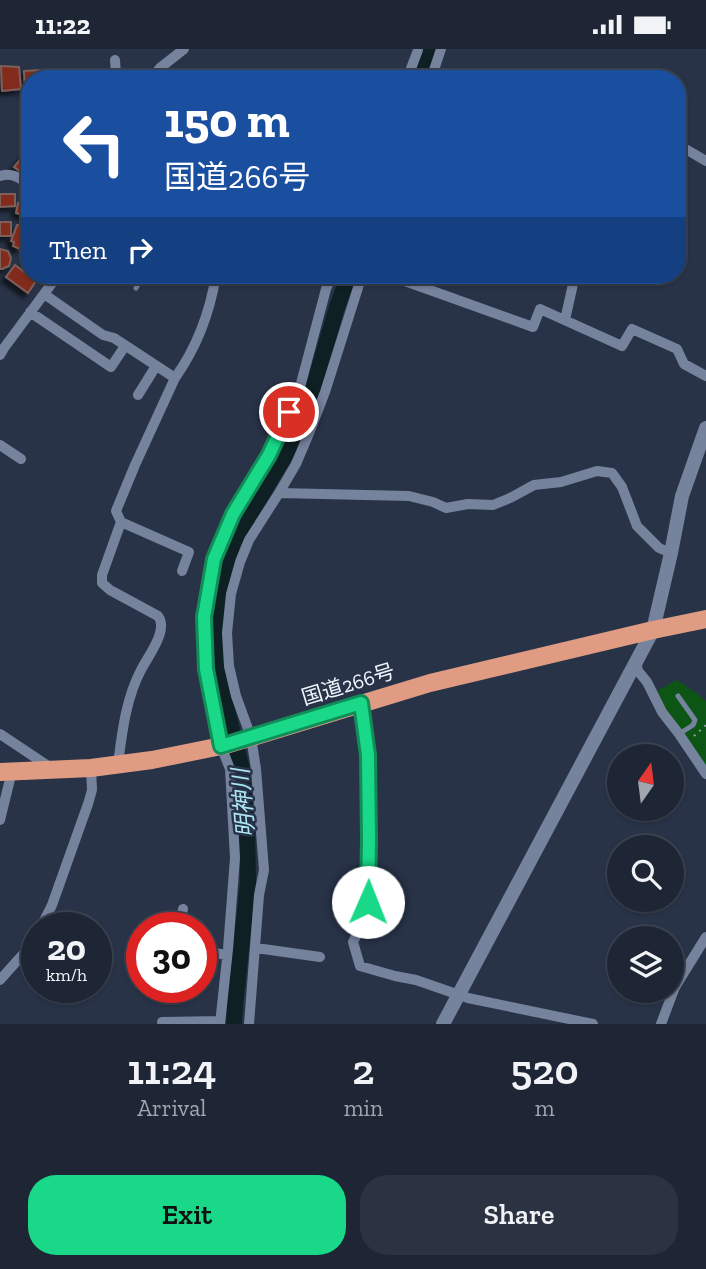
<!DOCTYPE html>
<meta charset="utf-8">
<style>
:root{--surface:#1e2636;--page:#2b3242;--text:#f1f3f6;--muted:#a1a5ad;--line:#3c4351;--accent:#19d989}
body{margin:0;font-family:"Zilla Slab","Noto Sans JP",serif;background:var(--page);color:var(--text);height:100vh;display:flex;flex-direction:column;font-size:26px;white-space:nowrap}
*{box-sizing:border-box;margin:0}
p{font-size:23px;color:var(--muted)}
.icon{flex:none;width:38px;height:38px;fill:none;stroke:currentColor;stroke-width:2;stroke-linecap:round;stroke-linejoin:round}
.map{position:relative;height:975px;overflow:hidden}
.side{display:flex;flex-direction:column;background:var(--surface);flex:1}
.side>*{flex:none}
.guide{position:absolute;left:21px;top:21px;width:665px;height:214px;border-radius:28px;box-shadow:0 2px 5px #0004,0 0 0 2px var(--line);background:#1a4fa0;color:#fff;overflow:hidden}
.needle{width:46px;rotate:14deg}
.fabs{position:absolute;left:607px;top:695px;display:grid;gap:14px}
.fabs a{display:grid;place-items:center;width:77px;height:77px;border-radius:50%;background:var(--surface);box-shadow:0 2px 5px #0004,0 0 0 2px var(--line);font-size:35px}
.speed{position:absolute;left:21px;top:863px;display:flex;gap:14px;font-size:35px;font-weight:700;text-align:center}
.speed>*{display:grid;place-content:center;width:91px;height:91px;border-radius:50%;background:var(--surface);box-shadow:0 2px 5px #0004,0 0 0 2px var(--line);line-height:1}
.speed small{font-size:18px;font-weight:400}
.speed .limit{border:10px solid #d22;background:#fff;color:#111}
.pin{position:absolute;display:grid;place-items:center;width:60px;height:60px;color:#fff;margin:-30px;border:4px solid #fff;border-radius:50%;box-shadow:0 2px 7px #0007}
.me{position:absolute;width:77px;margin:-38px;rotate:1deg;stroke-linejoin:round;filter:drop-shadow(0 0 5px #0008)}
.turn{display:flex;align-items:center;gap:24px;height:147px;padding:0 28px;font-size:32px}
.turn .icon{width:91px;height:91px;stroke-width:2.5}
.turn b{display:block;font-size:49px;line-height:60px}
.then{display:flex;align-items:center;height:66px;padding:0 28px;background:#0003;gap:14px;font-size:26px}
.eta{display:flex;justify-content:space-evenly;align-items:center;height:119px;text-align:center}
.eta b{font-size:42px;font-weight:600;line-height:49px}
.cta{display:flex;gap:14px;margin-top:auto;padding:14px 28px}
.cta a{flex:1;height:80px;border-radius:28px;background:var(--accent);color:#111;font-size:28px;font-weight:600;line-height:80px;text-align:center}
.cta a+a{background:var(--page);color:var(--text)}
.status{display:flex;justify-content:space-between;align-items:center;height:49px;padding:0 35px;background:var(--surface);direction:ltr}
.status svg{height:19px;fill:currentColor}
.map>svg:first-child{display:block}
.green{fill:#0d5514}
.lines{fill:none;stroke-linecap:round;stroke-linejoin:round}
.stream{stroke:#0e2023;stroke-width:2.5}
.river{stroke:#0e2023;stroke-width:16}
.building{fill:#822c1e;stroke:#7d5e58;stroke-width:2;filter:url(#shadow)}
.path{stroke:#949ba9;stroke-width:2;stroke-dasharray:2 5;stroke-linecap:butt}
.service{stroke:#76839d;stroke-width:5}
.minor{stroke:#76839d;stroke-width:10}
.tertiary{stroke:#76839d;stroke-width:14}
.trunk{stroke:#e09c82;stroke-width:18}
.route-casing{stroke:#108d59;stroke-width:18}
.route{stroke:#19d989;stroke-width:12}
.labels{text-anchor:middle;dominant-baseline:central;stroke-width:5;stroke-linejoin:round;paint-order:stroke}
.street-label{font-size:21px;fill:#f0f5fd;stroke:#283348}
.water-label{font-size:23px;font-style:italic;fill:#ade7f3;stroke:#283348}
</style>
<div class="status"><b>11:22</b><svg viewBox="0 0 49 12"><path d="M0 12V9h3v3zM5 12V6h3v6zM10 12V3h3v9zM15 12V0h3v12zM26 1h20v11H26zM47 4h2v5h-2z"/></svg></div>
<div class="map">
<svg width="706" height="975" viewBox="0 0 706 975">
<defs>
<filter id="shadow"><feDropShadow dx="-4.5" dy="4.5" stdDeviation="2" flood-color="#0009"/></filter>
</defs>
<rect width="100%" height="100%" fill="#283348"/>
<path class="green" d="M677 631 699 646 706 652V718L665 660 657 642Z"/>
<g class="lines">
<path class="stream" d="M430 0V2"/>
<path class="river" d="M422 30 431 0
M234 975 235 956 248 834 247 778 241 716 222 642 217 607 218 559 227 514 233 494 287 403 314 336 337 258 349 226"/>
</g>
<path class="building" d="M1 17 19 18 21 40 2 42Z
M41 21V30H30V42L25 43 24 22Z
M24 106 30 110V122L27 127 14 118Z
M0 145H15V157L0 158Z
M18 154 30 157V168L16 164Z
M0 173H11V187H0Z
M17 176 23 177 22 181 27 182 20 200 13 197 14 193 11 192Z
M0 200 8 202 11 209 9 217 2 220H0Z
M15 216 36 232 28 244 6 228Z"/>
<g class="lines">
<path class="path" d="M694 687 706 676"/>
<path class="service" d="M23 203 30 207
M136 239 144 226
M678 647 695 671 693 676 679 685"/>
<path class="minor" d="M115 11 116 25 127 30
M151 30 160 19 184 0
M407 30 418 1
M431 30 441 0
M677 95 706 112
M0 127C12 123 20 129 30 136
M388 226 533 278 540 260 622 297 632 280 677 300 684 315 706 327
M44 245 103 286 114 289 175 329C197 298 210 263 216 226
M30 263 111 318 125 297
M565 271 575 226
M0 306 4 299 58 226
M175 329 135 416 116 462 121 473 189 503 182 522
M138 346 156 317
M0 396 21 410
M279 444 409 447 433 453 446 459 468 455 493 456 510 449 534 436 561 433 597 422 612 424 622 438 637 477 659 499 671 504
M636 610 638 622 647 633 662 663 679 685 706 725
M361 654 368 706 369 791 368 853 365 869 353 893 360 917 395 927 416 931 468 949 593 975
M0 685 51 719
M118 715C122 684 126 649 141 621 148 607 169 581 158 567L110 541 102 534V526L121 473
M0 771 12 722
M41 878 52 856 88 755 92 741 91 719
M179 878 183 860
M256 899 320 908
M201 902 227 906
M0 931 33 894 37 886
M162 973 220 972
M220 975 228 900 235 809 230 720 221 697 206 620 204 568 214 510 233 465 269 406 299 342 326 240 332 226
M249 975 259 846 264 821 256 720 251 688 236 647 229 617 227 584 231 545 240 513 249 491 279 444 296 415 310 382 325 343 362 226
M661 975 675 938 706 888"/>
<path class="tertiary" d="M443 975 653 581 671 504 682 447 706 379"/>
<path class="trunk" d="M0 723 91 719 152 711 226 696 430 634 653 581 706 570"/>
</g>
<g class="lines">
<g class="route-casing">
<path id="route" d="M289 363 269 406 233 465 214 510 204 568 206 620 221 697 361 654 368 706 369 791 368 853"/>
</g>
<use href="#route" class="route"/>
</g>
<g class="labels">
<g class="street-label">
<text transform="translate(348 635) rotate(-17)">国道266号</text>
</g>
<g class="water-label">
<text transform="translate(243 754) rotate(-95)">明神川</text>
</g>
</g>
</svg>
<div class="fabs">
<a><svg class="needle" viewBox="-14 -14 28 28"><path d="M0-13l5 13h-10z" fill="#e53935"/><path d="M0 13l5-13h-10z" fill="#a1a5ad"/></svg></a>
<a><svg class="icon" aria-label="search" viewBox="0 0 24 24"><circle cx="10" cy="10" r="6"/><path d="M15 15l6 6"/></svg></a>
<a><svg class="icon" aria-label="layers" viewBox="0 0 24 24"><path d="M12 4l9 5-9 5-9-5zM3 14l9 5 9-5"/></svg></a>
</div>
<div class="speed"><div>20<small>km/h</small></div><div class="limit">30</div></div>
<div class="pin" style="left:289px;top:363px;background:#d93025"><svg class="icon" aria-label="arrive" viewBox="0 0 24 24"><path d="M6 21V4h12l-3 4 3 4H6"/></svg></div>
<svg class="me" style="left:368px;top:853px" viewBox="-20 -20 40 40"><circle r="19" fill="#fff"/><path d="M0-13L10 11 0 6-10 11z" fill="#19d989"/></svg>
<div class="guide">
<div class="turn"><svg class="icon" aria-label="left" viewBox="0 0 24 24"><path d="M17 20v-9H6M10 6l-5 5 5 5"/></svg><div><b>150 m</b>国道266号</div></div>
<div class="then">Then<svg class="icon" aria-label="right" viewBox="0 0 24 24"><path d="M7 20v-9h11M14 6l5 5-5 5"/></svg></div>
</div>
</div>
<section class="side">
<div class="eta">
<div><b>11:24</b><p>Arrival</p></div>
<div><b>2</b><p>min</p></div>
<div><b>520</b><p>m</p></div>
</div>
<div class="cta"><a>Exit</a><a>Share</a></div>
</section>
